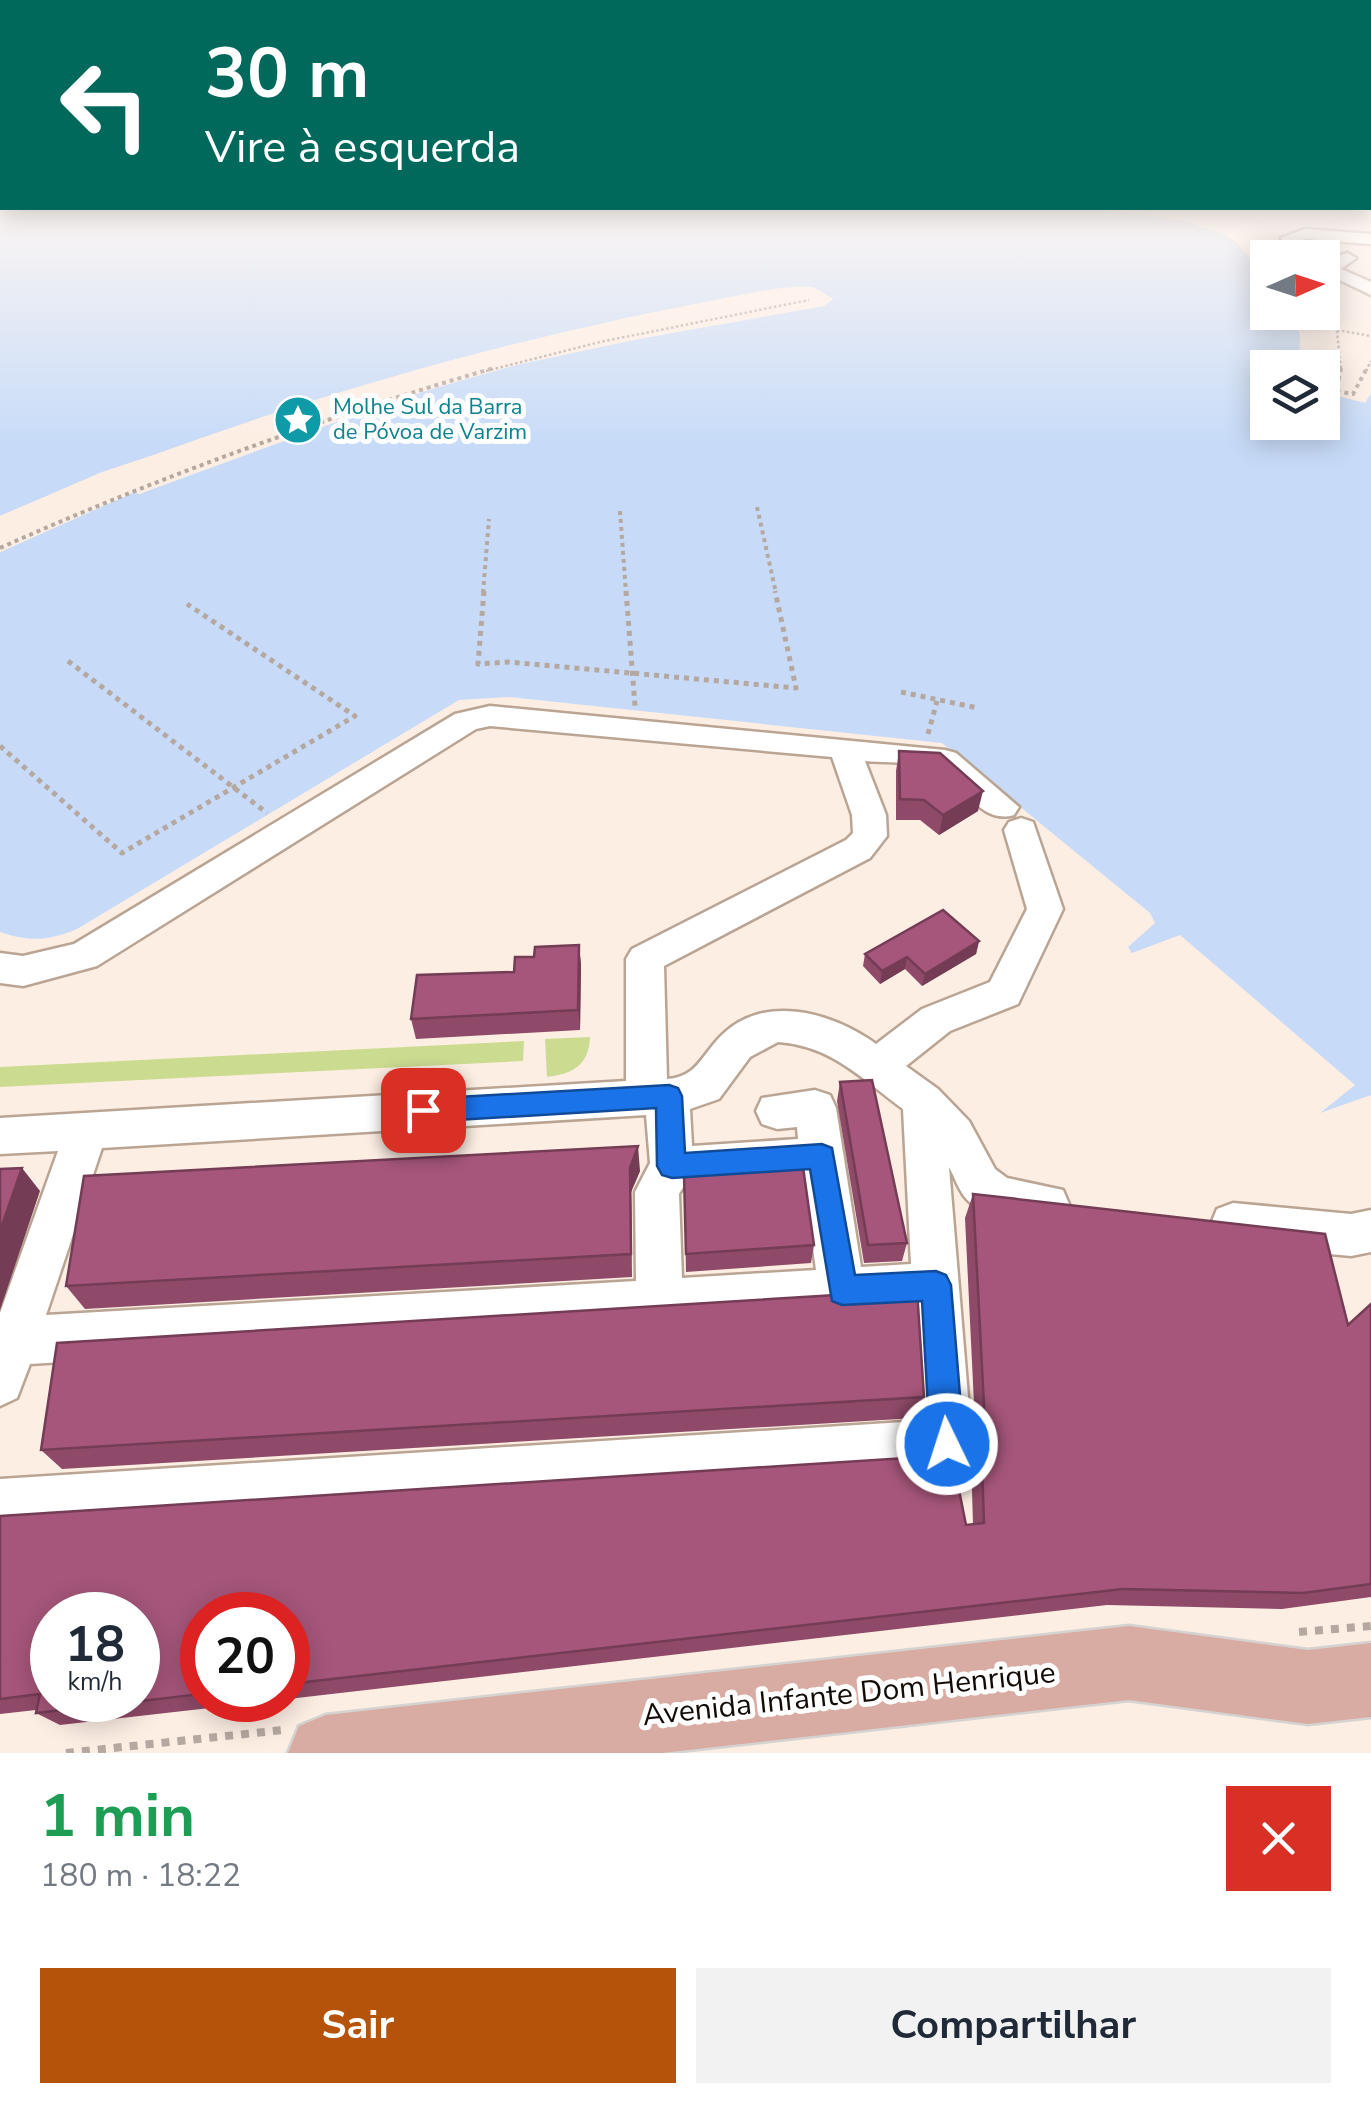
<!DOCTYPE html>
<html lang="pt">
<meta charset="utf-8">
<style>
:root{--surface:#fff;--page:#f2f2f3;--text:#1f2937;--muted:#747a83;--accent:#b45309}
body{margin:0;font-family:"Nunito Sans",sans-serif;background:var(--page);color:var(--text);height:100vh;display:flex;flex-direction:column;font-size:38px;white-space:nowrap}
*{box-sizing:border-box;margin:0}
p{font-size:32px;color:var(--muted)}
.icon{flex:none;width:55px;height:55px;fill:none;stroke:currentColor;stroke-width:2;stroke-linecap:round;stroke-linejoin:round}
.map{position:relative;height:1753px;overflow:hidden}
.details{display:flex;flex-direction:column;background:var(--surface);flex:1}
.details>*{flex:none}
.banner{position:absolute;left:0px;top:0px;width:1372px;height:210px;box-shadow:0 5px 25px #0003;background:#00695c;color:#fff;overflow:hidden}
.needle{width:65px;rotate:87deg}
.fabs{position:absolute;left:1250px;top:240px;display:grid;gap:20px}
.fabs a{display:grid;place-items:center;width:90px;height:90px;border-radius:0px;background:var(--surface);box-shadow:0 5px 25px #0003;font-size:50px}
.speed{position:absolute;left:30px;top:1592px;display:flex;gap:20px;font-size:50px;font-weight:700;text-align:center}
.speed>*{display:grid;place-content:center;width:130px;height:130px;border-radius:50%;background:var(--surface);box-shadow:0 5px 25px #0003;line-height:1}
.speed small{font-size:25px;font-weight:400}
.speed .limit{border:15px solid #d22;background:#fff;color:#111}
.pin{position:absolute;display:grid;place-items:center;width:85px;height:85px;color:#fff;margin:-42px;border-radius:20px;box-shadow:0 5px 15px #0006}
.me{position:absolute;width:110px;margin:-55px;rotate:356deg;stroke-linejoin:round;filter:drop-shadow(0 0 8px #0008)}
.turn{display:flex;align-items:center;gap:35px;height:210px;padding:0 40px;font-size:45px}
.turn .icon{width:130px;height:130px;stroke-width:2.5}
.turn b{display:block;font-size:70px;line-height:85px}
.round{display:grid;place-items:center;flex:none;width:105px;height:105px;border-radius:0px;background:var(--page)}
.summary{display:flex;align-items:center;justify-content:space-between;height:170px;padding:0 40px}
h1{font-size:60px;font-weight:700;line-height:75px;color:#1e9e55}
.cta{display:flex;gap:20px;margin-top:auto;padding:20px 40px}
.cta a{flex:1;height:115px;border-radius:0px;background:var(--accent);color:#fff;font-size:40px;font-weight:700;line-height:115px;text-align:center}
.cta a+a{background:var(--page);color:var(--text)}
.map>svg:first-child{display:block}
.green{fill:#cbdc91}
.water{fill:#c7dbf8}
.pier{fill:#fdeee4}
.lines{fill:none;stroke-linecap:round;stroke-linejoin:round}
.minor-casing{stroke:#baa493;stroke-width:5}
.major-casing{stroke:#d5d3d2;stroke-width:5}
.path-far3{stroke:#b5a8a0;stroke-width:2.5;stroke-dasharray:2.5 2.5;stroke-linecap:butt}
.path-far2{stroke:#b5a8a0;stroke-width:4;stroke-dasharray:4 4;stroke-linecap:butt}
.path-far1{stroke:#b5a8a0;stroke-width:5;stroke-dasharray:5 5;stroke-linecap:butt}
.path{stroke:#b5a8a0;stroke-width:8;stroke-dasharray:8 8;stroke-linecap:butt}
.minor{fill:#fff;fill-rule:evenodd}
.major{fill:#d9aca3;fill-rule:evenodd}
.wall{fill:#8f4a69}
.shaded-wall{fill:#743c55}
.building{fill:#a6567a;stroke:#743c55;stroke-width:2.5;fill-rule:evenodd}
.route{fill:#1a73e8;stroke:#114b97;stroke-width:2.5}
.labels{text-anchor:middle;dominant-baseline:central;stroke-width:10;stroke-linejoin:round;paint-order:stroke}
.far-culture-label{font-size:22px;fill:#0d838f;stroke:#fefefe;text-anchor:start}
.near-street-label{font-size:30px;fill:#130b06;stroke:#fefefe}
</style>
<div class="map">
<svg width="1371" height="1753" viewBox="0 0 1371 1753">
<rect width="100%" height="100%" fill="#fdeee4"/>
<path class="green" d="M590 1037C589 1065 573 1074 547 1077L545 1039Z
M524 1041 523 1061 0 1087V1067Z"/>
<path class="water" d="M0 198 2 208H1085L1182 220 1225 235 1237 243 1267 278 1268 312 1295 313 1300 337 1299 367 1268 368V422H1322L1323 392 1365 403 1371 393V1095L1320 1113 1355 1085 1180 935 1132 953 1128 947 1155 923 1150 913 942 743 509 697 459 700 77 929C49 941 29 942 0 932V552L135 492 139 494 321 424 493 370 695 327 824 306 833 299C827 296 819 289 813 288 793 282 723 299 700 303 461 349 223 421 0 516Z"/>
<path class="pier" d="M812 287 833 299 824 306 559 353 407 396 139 494 134 492 0 552V547L133 487 139 489 405 391 558 348 825 299 812 292 795 293 718 305 631 321 418 375 104 477 0 521V516L102 472 304 405 417 370 630 317Z"/>
<g class="lines">
<g class="minor-casing">
<path id="minor" d="M1305 229 1371 234V244L1305 239 1299 241 1305 258H1287L1281 238Z
M1347 253 1356 258 1341 269 1371 282V295L1323 272 1326 260Z
M490 706 945 750 956 753 1019 807 1014 815C979 825 964 782 936 769 917 761 886 763 865 761L886 815 887 836 870 858 664 966 667 1079C696 1077 701 1057 719 1038 762 992 832 1012 876 1044L922 1009 990 982 1027 909 1004 830 1009 822 1021 818 1033 822 1063 909 1018 1004 950 1031 906 1066 938 1089 969 1121 995 1169 1007 1178 1063 1190 1069 1204 1063 1218C1035 1229 984 1222 964 1196 958 1188 954 1176 949 1167L972 1445 965 1463 947 1470 0 1531V1479L920 1421 914 1309 30 1364 17 1398 0 1406V1313L58 1151 0 1154V1118L626 1081V959L632 949 846 840 853 833 852 815 832 757 490 726 476 729 97 966 23 986 0 983V953L23 956 74 944 455 714ZM778 1042C832 1046 861 1078 903 1109L911 1264 861 1267 836 1108 830 1095 815 1090 762 1098 756 1111 762 1124 777 1129 797 1127 798 1139 692 1146 690 1109 719 1099 750 1057ZM646 1115 650 1163 635 1192 636 1281 46 1315 102 1148ZM803 1176 816 1270 682 1278 679 1194 685 1184Z
M1233 1203 1351 1214 1371 1210V1252L1351 1256 1233 1245 1217 1239 1211 1224 1217 1209Z"/>
</g>
<g class="major-casing">
<path id="major" d="M1129 1626 1308 1650 1371 1643V1717L1308 1724 1129 1700 662 1753H288L299 1726 326 1715Z"/>
</g>
<path class="path-far3" d="M1322 299 1337 332 1341 371
M1337 330 1371 336
M486 371 600 342 809 300
M1366 371 1371 361"/>
<path class="path-far2" d="M1341 368 1336 391 1353 394 1367 368
M757 507 776 593
M620 511 626 593
M0 548C161 476 325 417 494 368
M483 593 489 519"/>
<path class="path-far1" d="M484 591 478 664 509 662 796 688 775 591
M626 591 635 706
M68 661 267 813
M901 692 978 708
M928 734 937 701
M0 746 122 853 355 716 187 604"/>
<path class="path" d="M1299 1632 1371 1626
M66 1753 283 1730"/>
<use href="#minor" class="minor"/>
<use href="#major" class="major"/>
</g>
<path class="wall" d="M899 751 978 811 939 835 920 820H896V771Z
M979 941 976 954 922 986 905 969 880 984 863 966 865 954Z
M579 945 581 965 580 1030 416 1039 411 1019 514 972 534 957Z
M840 1082 907 1243 902 1261 864 1263 837 1101Z
M640 1171 631 1192 632 1277 85 1309 66 1286Z
M684 1175 814 1245 811 1263 686 1272Z
M973 1194 1348 1325 1371 1304V1597L1282 1609 1107 1605 288 1699V1615H202V1700H279L60 1725 36 1713V1710L0 1714V1516L973 1525 971 1457 976 1445 965 1218Z
M924 1397 916 1418 62 1469 41 1450Z"/>
<path class="shaded-wall" d="M983 791 978 811 939 835 943 815Z
M979 941 976 954 922 986 925 974Z
M579 945 581 965 580 1030 578 1010Z
M907 957 905 969 880 984 882 971Z
M638 1146 640 1171 631 1192 632 1277 630 1168Z
M22 1168 40 1191 0 1310V1231Z"/>
<path class="building" d="M899 751 940 753 983 791 943 815 924 800 900 799Z
M943 910 979 941 925 974 907 957 882 971 865 954Z
M579 945 578 1010 411 1019 417 975 514 972 515 957H534L535 947Z
M872 1080 907 1243 868 1245 840 1082Z
M638 1146 630 1168 631 1254 66 1286 84 1176Z
M803 1167 814 1245 686 1254 684 1175Z
M22 1168 0 1231V1169Z
M973 1194 1325 1234 1348 1325 1371 1304V1584L1303 1593 1123 1589 288 1684V1615H202V1694L36 1713 40 1694 0 1699V1516L952 1455 966 1525 984 1523 981 1437 985 1425ZM52 1615H138V1700H52Z
M917 1290 924 1397 41 1450 57 1343Z"/>
<linearGradient id="sky" x2="0" y2="1"><stop stop-color="#9bc4ee"/><stop offset="0.45" stop-color="#fef7f3"/><stop offset="1" stop-color="#fef7f3" stop-opacity="0"/></linearGradient>
<rect width="1371" height="444" fill="url(#sky)"/>
<path class="route" d="M669 1085 678 1088 682 1096 685 1153 822 1144 832 1148 855 1275 936 1271 946 1275 951 1285 964 1444 959 1456 947 1461 935 1456 930 1444 922 1301 842 1305 832 1301 810 1169 672 1178 662 1175 657 1166 656 1108 423 1122 413 1119 409 1110 413 1102 423 1099Z"/>
<defs>
<g id="sight-disc" transform="scale(2.5)"><circle r="9.5" fill="#0f9aa8" stroke="#fefefe"/><path d="M0-6L1.8-2.2L6-1.7L2.9 1.2L3.7 5.4L0 3.3L-3.7 5.4L-2.9 1.2L-6-1.7L-1.8-2.2Z" fill="#fff"/></g>
</defs>
<g fill-rule="evenodd">
<use href="#sight-disc" x="298" y="420"/>
</g>
<g class="labels">
<g class="far-culture-label">
<text x="333" y="407">Molhe Sul da Barra<tspan x="333" dy="25">de Póvoa de Varzim</tspan></text>
</g>
<g class="near-street-label">
<text transform="translate(849 1694) rotate(-6)">Avenida Infante Dom Henrique</text>
</g>
</g>
</svg>
<div class="fabs">
<a><svg class="needle" viewBox="-14 -14 28 28"><path d="M0-13l5 13h-10z" fill="#e53935"/><path d="M0 13l5-13h-10z" fill="#747a83"/></svg></a>
<a><svg class="icon" aria-label="layers" viewBox="0 0 24 24"><path d="M12 4l9 5-9 5-9-5zM3 14l9 5 9-5"/></svg></a>
</div>
<div class="speed"><div>18<small>km/h</small></div><div class="limit">20</div></div>
<div class="pin" style="left:423px;top:1110px;background:#d93025"><svg class="icon" aria-label="arrive" viewBox="0 0 24 24"><path d="M6 21V4h12l-3 4 3 4H6"/></svg></div>
<svg class="me" style="left:947px;top:1444px" viewBox="-20 -20 40 40"><circle r="17" fill="#1a73e8" stroke="#fff" stroke-width="3"/><path d="M0-11L8 9 0 5-8 9z" fill="#fff"/></svg>
<div class="banner">
<div class="turn"><svg class="icon" aria-label="left" viewBox="0 0 24 24"><path d="M17 20v-9H6M10 6l-5 5 5 5"/></svg><div><b>30 m</b>Vire à esquerda</div></div>
</div>
</div>
<section class="details">
<div class="summary"><div><h1>1 min</h1><p>180 m · 18:22</p></div><a class="round" style="background:#d93025;color:#fff"><svg class="icon" aria-label="close" viewBox="0 0 24 24"><path d="M6 6l12 12M18 6L6 18"/></svg></a></div>
<div class="cta"><a>Sair</a><a>Compartilhar</a></div>
</section>
